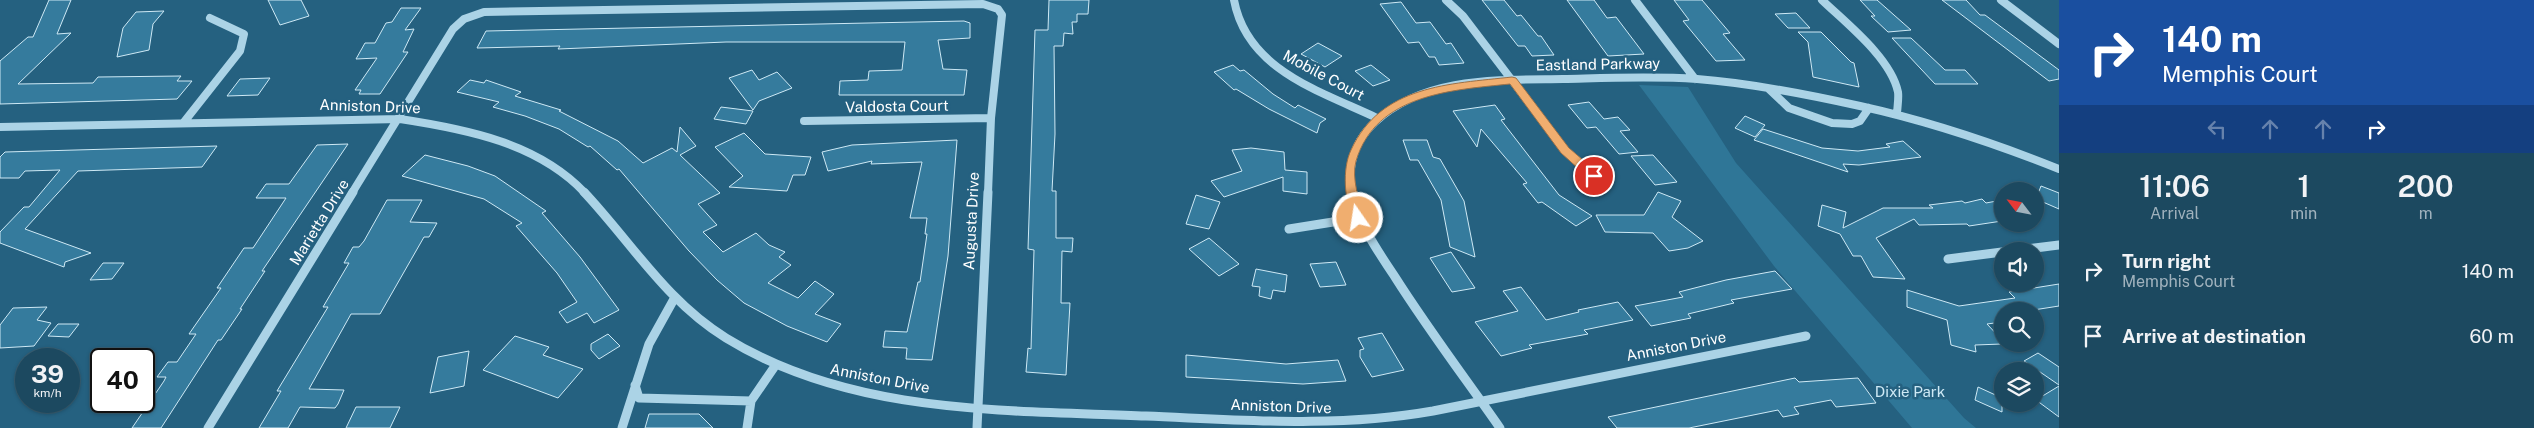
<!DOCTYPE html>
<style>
:root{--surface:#1c4960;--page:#255066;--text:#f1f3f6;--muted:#a0b2bd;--line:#3a6175}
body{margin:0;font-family:"Public Sans",sans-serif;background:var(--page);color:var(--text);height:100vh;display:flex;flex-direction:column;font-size:19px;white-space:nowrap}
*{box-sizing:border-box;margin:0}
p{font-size:16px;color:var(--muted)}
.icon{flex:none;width:28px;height:28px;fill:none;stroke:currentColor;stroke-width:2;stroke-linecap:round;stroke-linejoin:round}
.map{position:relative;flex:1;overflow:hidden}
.side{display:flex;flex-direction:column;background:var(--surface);width:475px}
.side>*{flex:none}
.hud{background:#1a4fa0;color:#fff;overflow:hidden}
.needle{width:32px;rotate:302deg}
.tools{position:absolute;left:1994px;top:182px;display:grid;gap:10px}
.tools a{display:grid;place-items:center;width:50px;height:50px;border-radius:50%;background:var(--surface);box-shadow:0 1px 4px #0004,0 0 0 1px var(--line);font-size:25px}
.speed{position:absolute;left:15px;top:348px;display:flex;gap:10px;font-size:25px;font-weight:700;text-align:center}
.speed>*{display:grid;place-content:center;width:65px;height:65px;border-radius:50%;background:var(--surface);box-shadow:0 1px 4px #0004,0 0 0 1px var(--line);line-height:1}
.speed small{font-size:12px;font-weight:400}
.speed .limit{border:2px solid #111;border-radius:8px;background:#fff;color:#111}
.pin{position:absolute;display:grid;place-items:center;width:42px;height:42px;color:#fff;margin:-21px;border:2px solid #fff;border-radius:50%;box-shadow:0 1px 5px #0007}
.me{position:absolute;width:55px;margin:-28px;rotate:347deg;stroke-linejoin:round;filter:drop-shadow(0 0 4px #0008)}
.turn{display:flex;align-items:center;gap:18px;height:105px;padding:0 20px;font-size:22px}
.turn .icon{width:65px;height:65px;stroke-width:2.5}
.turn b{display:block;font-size:35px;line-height:42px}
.lanes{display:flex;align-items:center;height:48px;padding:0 20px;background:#0003;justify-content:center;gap:25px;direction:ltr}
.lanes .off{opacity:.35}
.eta{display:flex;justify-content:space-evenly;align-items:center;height:85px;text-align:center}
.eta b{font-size:30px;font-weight:600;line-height:35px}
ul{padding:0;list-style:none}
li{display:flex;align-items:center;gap:15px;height:65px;padding:0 20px}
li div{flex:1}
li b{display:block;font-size:19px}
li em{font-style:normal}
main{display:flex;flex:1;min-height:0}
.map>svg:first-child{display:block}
.green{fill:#2f7697}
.building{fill:#357b9d;stroke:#cee9f5}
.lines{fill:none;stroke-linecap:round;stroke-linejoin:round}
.minor-far1{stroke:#abd3e6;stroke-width:8}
.minor{stroke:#abd3e6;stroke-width:9}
.route{fill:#f0ae6f;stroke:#9c7148}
.labels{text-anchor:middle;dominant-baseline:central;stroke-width:5;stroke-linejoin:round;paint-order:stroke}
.street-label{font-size:15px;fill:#fff;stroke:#256180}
.park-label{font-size:15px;fill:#cee9f5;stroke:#256180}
</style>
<main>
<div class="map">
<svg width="2059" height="428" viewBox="0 0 2059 428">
<rect width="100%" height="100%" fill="#256180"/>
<path class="green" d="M1639 85 1688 87 1736 163 1964 418 1976 428H1912L1774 266Z"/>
<path class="building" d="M49 0H71L57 34 71 33 18 84 93 83 98 77 181 76 177 81H192L177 99 0 104V61L28 37H33Z
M268 0H301L309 16 280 25Z
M1049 0H1089L1088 14H1077V22H1072L1073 34 1064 33 1063 46H1054L1055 134 1052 191H1056V238H1073L1072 252 1062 251 1061 303H1070L1066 375 1026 372 1028 348 1031 349 1034 250 1028 249 1035 30H1048Z
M1482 0H1504L1517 16 1521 15 1538 36H1541L1554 55 1532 56 1525 46H1518Z
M1567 0H1594L1607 18 1616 17 1644 54 1608 56Z
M1674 0H1702L1730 33 1723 34 1745 60 1716 61 1683 21 1689 20Z
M1860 0H1877L1911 30 1888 32 1871 16H1875Z
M1942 0H1966L1980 15H1985L2059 70V79L2049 81Z
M1401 2 1416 23 1430 22 1446 44 1451 43 1464 63 1439 65 1435 57H1429L1419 42 1408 43 1380 4Z
M401 8H421L405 30 414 29 403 52H408L380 94H359L361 90H355L377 58 356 59 365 43H375L386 23 392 22Z
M164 11 153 24 149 50 117 57 123 28 136 12Z
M1796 13 1810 28H1788L1775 14Z
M964 21 970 23V38L938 40 943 69 967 70 964 95H839L840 81 868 80 869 71 902 70 905 42H726L558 49 560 46 477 48 486 31Z
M1798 32H1821L1851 62 1854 63 1859 87 1813 77 1808 42Z
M1892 38H1911L1945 70H1965L1978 84H1935Z
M1318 43 1342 56 1325 67 1301 54Z
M1233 65 1240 71 1244 70 1273 94 1295 108 1298 105 1326 119 1320 123 1317 133 1269 109 1236 89 1234 90 1214 72Z
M1371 65 1390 80 1373 86 1355 71Z
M752 70 759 80 777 72 792 88 759 101 753 110 729 78Z
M270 78 258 95 227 96 240 79Z
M470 80 484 83 486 80 521 92 515 96 561 110 559 111 618 141 643 163 672 148 677 152 680 127 696 146 680 155 720 193 698 204 717 225 703 232 723 252 756 233 769 245 785 252 779 257 791 265 768 283 798 298 815 281 834 294 815 314 841 324 827 342 787 326 744 303 717 280 689 251 619 169 617 170 590 146 588 147 559 129 525 116 493 107 499 102 457 92Z
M1589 102 1604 119 1618 117 1630 130 1620 131 1638 152 1619 154 1596 127 1587 128 1568 105Z
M1495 105 1505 119 1501 120 1559 195 1592 216 1576 226 1542 202 1538 203 1523 184 1527 183 1481 129 1477 147 1453 111Z
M721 107 753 111 746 124 714 119Z
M1745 116 1765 125 1755 137 1735 128Z
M1763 129 1822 148 1858 151 1890 147 1886 144 1903 141 1921 157 1859 165 1843 164 1848 172 1754 140Z
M744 133 765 154 811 157 805 175H793L787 191 729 187 743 176 715 147Z
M957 140 948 256 932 360 906 359 907 348 883 347 885 331 907 332 918 282H920L927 234H925L927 218H910L922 162 871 164 872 161 828 171 822 152 852 145Z
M1403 140H1427L1433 157 1440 159 1464 201 1475 257 1450 247 1441 200 1418 160H1410Z
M348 144 262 271H265L240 309H242L221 340H218L161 428H132L164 381 166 377H157L168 362H177L196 334H189L221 288H217L244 248H253L286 198H256L266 184H289L317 145Z
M217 146 202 167 78 171 25 229 91 253 65 262 64 267 0 243V232L24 207H29L60 170 25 171 19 178H0V157L5 152Z
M1251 148 1284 152 1285 170 1307 172V194L1283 191V177L1224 197 1211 181 1242 171 1232 150Z
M425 155 468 166 495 176 546 211 542 213 580 257 619 310 594 323 587 313 567 323 559 312 577 302 557 273 516 226 522 223 484 199 402 176Z
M1653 155 1677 182 1655 185 1631 156Z
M2041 186 2059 193V209L2036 199Z
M1658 192 1681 201 1672 217 1703 241 1688 248 1669 251 1653 233 1605 232 1596 215H1644Z
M1196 195 1220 202 1209 229 1186 224Z
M1982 199 1986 203 2002 200V221L1969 226 1967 224 1919 225 1914 219 1876 238 1905 279 1873 277 1861 256H1853L1840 234 1818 226 1822 205 1846 212 1843 228 1883 208H1933L1929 205 1962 201 1965 203Z
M387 200H422L410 222 437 223 429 237H424L380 314H351L309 389 344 390 338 404 335 408 300 407 288 428H259L281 391H277L328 307H323L349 263H344L353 247H359L364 241Z
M1209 238 1239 264 1219 276 1189 249Z
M1451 252 1475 288 1452 292 1430 258Z
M1336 262 1346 285 1320 287 1310 264Z
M103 263H124L112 279 90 280Z
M1256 269 1287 275 1285 292 1273 290 1271 299 1259 296 1260 287 1252 286Z
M1775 271 1792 289 1731 300 1734 303 1688 314 1691 318 1651 326 1635 306 1683 297 1679 292 1726 280Z
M2059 284V306L2027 311H2002V322L1987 324 2002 340V344L1975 345 1976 352 1951 345 1947 320 1907 307V290L1959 306 2015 298 2009 292Z
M1521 287 1546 320 1579 312 1578 310 1618 302 1633 320 1584 330 1588 334 1529 345 1532 348 1501 356 1475 322 1518 311 1503 291Z
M47 307 37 320 51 323 34 346 0 348V325L13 308Z
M58 324H79L69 337 48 336Z
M1382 333 1404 370 1372 377 1360 357V350L1364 349 1358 338Z
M608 334 620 346 599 359 591 350V344Z
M515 336 549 347 543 355 583 369 558 398 483 370Z
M469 351 464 386 430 393 438 357Z
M2038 353 2059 367V385L2024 361Z
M1186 355 1286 364 1338 360 1346 381 1303 384 1186 377Z
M1795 378 1799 382 1858 378 1876 403 1836 407 1831 400 1794 407 1799 414 1783 417 1778 410 1689 428H1617L1608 417Z
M2059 386V417L2036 400Z
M1978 387 2002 398V412L1975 400Z
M356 407H400L390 428H346Z
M649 414H699L713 428H645Z"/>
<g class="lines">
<path class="minor-far1" d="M1234 0C1247 70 1320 91 1377 118
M1446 0 1463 16 1565 150 1604 183
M1635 0 1695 79
M1822 0C1846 23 1891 58 1898 92 1899 99 1897 108 1897 115
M2001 0 2059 44
M1769 89 1789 108 1832 123 1852 124 1860 121 1869 108
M804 121 991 118
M184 122 240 51 244 34 210 18
M0 127 400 119C466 129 538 143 585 193
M352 193 453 29 464 19 484 12 983 4 998 9 1002 15 991 118 988 193
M1352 193C1347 165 1354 142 1375 122 1425 76 1499 80 1563 79 1607 78 1652 76 1697 79 1751 83 1806 94 1860 106 1928 121 1994 143 2059 169"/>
<path class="minor" d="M584 192C631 242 666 301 726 338 851 415 1004 410 1146 416 1244 420 1336 428 1433 411L1806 336
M1351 192C1359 224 1377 250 1395 277 1428 329 1465 378 1500 428
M1289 229 1358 218
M2011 251 2059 245
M1948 259 2002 252
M635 385 639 398 751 401
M208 428 353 192
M622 428 649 344 674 299
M747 428 751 401 775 366
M977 428 988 192"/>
</g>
<path class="route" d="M1512 77 1516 78 1569 148 1598 173V179H1590L1561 153 1510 84C1452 90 1376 94 1356 161 1351 179 1360 200 1363 218L1358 222 1354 220C1344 201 1342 169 1351 150 1381 85 1449 84 1512 77Z"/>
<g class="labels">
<g class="street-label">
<text transform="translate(1598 64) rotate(-1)">Eastland Parkway</text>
<text transform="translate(1324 75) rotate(28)">Mobile Court</text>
<text transform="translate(370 106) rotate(2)">Anniston Drive</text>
<text transform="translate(897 106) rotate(-1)">Valdosta Court</text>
<text transform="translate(971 221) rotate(-87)">Augusta Drive</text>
<text transform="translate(319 222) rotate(-58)">Marietta Drive</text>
<text transform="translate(1676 346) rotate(-11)">Anniston Drive</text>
<text transform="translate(880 378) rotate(11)">Anniston Drive</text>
<text transform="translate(1281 406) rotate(2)">Anniston Drive</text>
</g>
<g class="park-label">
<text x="1910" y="391">Dixie Park</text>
</g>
</g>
</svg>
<div class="tools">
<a><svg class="needle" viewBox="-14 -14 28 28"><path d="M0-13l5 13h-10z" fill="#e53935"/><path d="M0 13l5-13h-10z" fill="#a0b2bd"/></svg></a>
<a><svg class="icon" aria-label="sound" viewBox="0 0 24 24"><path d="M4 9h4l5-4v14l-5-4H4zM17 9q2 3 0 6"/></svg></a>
<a><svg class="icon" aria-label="search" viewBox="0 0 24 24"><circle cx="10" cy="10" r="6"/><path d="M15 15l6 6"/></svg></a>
<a><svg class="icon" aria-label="layers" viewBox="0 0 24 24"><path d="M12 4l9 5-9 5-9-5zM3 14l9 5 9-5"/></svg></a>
</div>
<div class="speed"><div>39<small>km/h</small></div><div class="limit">40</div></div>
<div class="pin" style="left:1594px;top:176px;background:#d93025"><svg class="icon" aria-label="arrive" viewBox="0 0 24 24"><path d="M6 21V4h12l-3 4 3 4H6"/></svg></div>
<svg class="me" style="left:1358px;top:218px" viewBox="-20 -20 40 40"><circle r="17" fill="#f0ae6f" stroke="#fff" stroke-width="3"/><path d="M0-11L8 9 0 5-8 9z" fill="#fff"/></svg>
</div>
<section class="side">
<div class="hud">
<div class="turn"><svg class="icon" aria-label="right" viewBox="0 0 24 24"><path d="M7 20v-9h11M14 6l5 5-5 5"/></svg><div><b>140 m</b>Memphis Court</div></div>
<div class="lanes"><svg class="icon off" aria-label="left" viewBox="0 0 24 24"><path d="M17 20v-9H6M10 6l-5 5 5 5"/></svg><svg class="icon off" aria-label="ahead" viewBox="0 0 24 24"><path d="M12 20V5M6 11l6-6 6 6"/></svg><svg class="icon off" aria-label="ahead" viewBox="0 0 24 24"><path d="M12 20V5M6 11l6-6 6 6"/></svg><svg class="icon" aria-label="right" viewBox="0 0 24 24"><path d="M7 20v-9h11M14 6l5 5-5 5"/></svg></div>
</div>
<div class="eta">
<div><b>11:06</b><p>Arrival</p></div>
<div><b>1</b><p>min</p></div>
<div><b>200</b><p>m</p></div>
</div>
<ul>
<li><svg class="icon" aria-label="right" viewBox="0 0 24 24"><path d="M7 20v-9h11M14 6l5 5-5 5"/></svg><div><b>Turn right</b><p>Memphis Court</p></div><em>140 m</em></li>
<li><svg class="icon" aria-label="arrive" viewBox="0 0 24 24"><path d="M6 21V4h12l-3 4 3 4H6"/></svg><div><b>Arrive at destination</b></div><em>60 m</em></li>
</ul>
</section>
</main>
